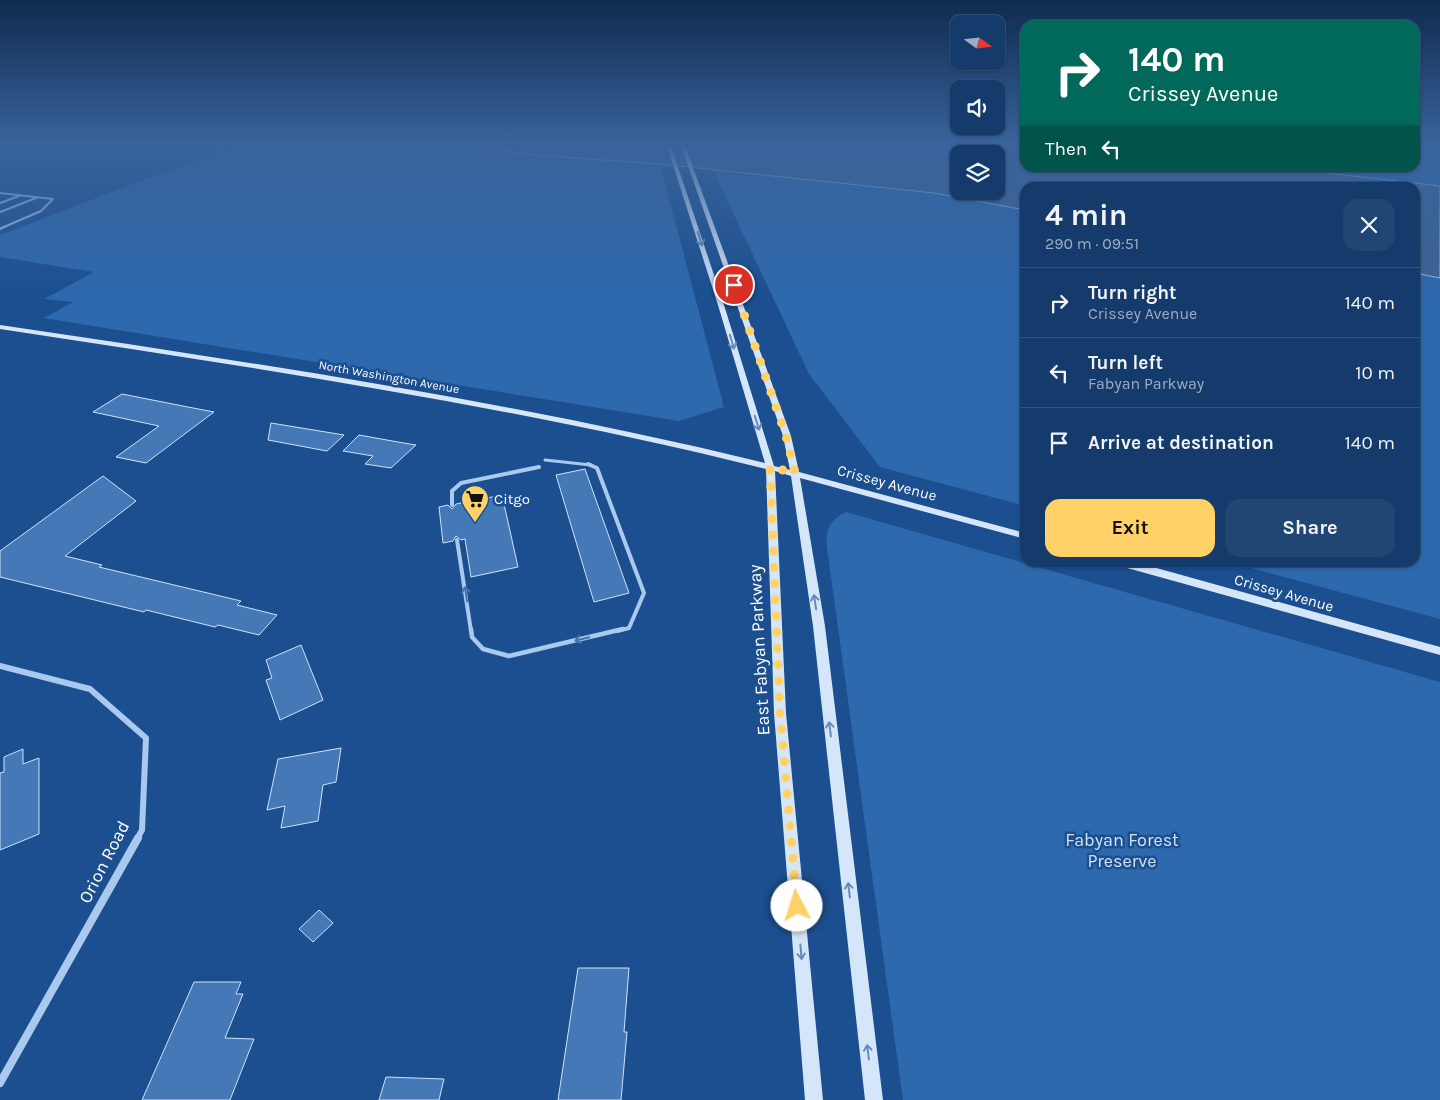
<!DOCTYPE html>
<meta charset="utf-8">
<style>
:root{--surface:#143b6b;--page:#214673;--text:#f1f3f6;--muted:#9dadc1;--line:#33557e;--accent:#ffd166}
body{margin:0;font-family:Karla,sans-serif;background:var(--page);color:var(--text);height:100vh;display:flex;flex-direction:column;font-size:19px;white-space:nowrap}
*{box-sizing:border-box;margin:0}
p{font-size:16px;color:var(--muted)}
.icon{flex:none;width:28px;height:28px;fill:none;stroke:currentColor;stroke-width:2;stroke-linecap:round;stroke-linejoin:round}
.map{position:relative;flex:1;overflow:hidden}
.details{position:absolute;left:1020px;top:182px;width:400px;height:385px;display:flex;flex-direction:column;background:var(--surface);border-radius:15px;box-shadow:0 1px 4px #0004,0 0 0 1px var(--line)}
.details>*{flex:none}
.top-card{position:absolute;left:1020px;top:20px;width:400px;height:152px;border-radius:15px;box-shadow:0 1px 4px #0004,0 0 0 1px var(--line);background:#00695c;color:#fff;overflow:hidden}
.needle{width:32px;rotate:105deg}
.fabs{position:absolute;left:950px;top:15px;display:grid;gap:10px}
.fabs a{display:grid;place-items:center;width:55px;height:55px;border-radius:10px;background:var(--surface);box-shadow:0 1px 4px #0004,0 0 0 1px var(--line);font-size:25px}
.pin{position:absolute;display:grid;place-items:center;width:42px;height:42px;color:#fff;margin:-21px;border:2px solid #fff;border-radius:50%;box-shadow:0 1px 5px #0007}
.me{position:absolute;width:55px;margin:-28px;rotate:355deg;stroke-linejoin:round;filter:drop-shadow(0 0 4px #0008)}
.turn{display:flex;align-items:center;gap:18px;height:105px;padding:0 25px;font-size:22px}
.turn .icon{width:65px;height:65px;stroke-width:2.5}
.turn b{display:block;font-size:35px;line-height:42px}
.then{display:flex;align-items:center;height:48px;padding:0 25px;background:#0003;gap:10px;font-size:19px}
.round{display:grid;place-items:center;flex:none;width:52px;height:52px;border-radius:15px;background:var(--page)}
.headline{display:flex;align-items:center;justify-content:space-between;height:85px;padding:0 25px}
h1{font-size:30px;font-weight:700;line-height:38px}
.action{display:flex;gap:10px;margin-top:auto;padding:10px 25px}
.action a{flex:1;height:58px;border-radius:15px;background:var(--accent);color:#111;font-size:20px;font-weight:700;line-height:58px;text-align:center}
.action a+a{background:var(--page);color:var(--text)}
ul{padding:0;list-style:none}
li{display:flex;align-items:center;gap:15px;height:70px;padding:0 25px;border-top:1px solid var(--line)}
li div{flex:1}
li b{display:block;font-size:19px}
li em{font-style:normal}
.map>svg:first-child{display:block}
.green{fill:#2e69ad}
.water{fill:#3c6290;stroke:#9cc4f0;fill-rule:evenodd}
.building{fill:#4478b7;stroke:#cfe3fa}
.lines{fill:none;stroke-linecap:round;stroke-linejoin:round}
.service-far4{stroke:#a9c9ee;stroke-width:2}
.service-far3{stroke:#a9c9ee;stroke-width:2.5}
.service-far2{stroke:#a9c9ee;stroke-width:3}
.service-far1{stroke:#a9c9ee;stroke-width:4}
.service{stroke:#a9c9ee;stroke-width:4.5}
.minor-far1{stroke:#a9c9ee;stroke-width:6}
.minor{stroke:#a9c9ee;stroke-width:8}
.secondary{fill:#d6e6fa;fill-rule:evenodd}
.oneway{stroke:#668bba}
.oneway2{stroke:#4674ac}
.route{stroke:#ffd166;stroke-width:9;stroke-dasharray:0 16.2}
.labels{text-anchor:middle;dominant-baseline:central;stroke-width:5;stroke-linejoin:round;paint-order:stroke}
.far-street-label{font-size:12px;fill:#fff;stroke:#1b4f8f}
.street-label{font-size:15px;fill:#fff;stroke:#1b4f8f}
.poi-label{font-size:15px;fill:#fff;stroke:#1b4f8f;text-anchor:start}
.near-street-label{font-size:18px;fill:#fff;stroke:#1b4f8f}
.near-park-label{font-size:18px;fill:#cfe3fa;stroke:#1b4f8f}
</style>
<div class="map">
<svg width="1440" height="1100" viewBox="0 0 1440 1100">
<rect width="100%" height="100%" fill="#1b4f8f"/>
<path class="green" d="M240 143H451L535 155 660 164 724 407 679 421 44 318 73 302 44 299 94 272 0 257V235Z
M1415 143H1440V186L1284 168H1415Z
M713 170 934 193 1025 210V506L880 467 809 374Z
M1415 273 1440 278V619L1232 563 1415 562Z
M846 512 1440 682V1100H903L827 548C825 529 829 521 846 512Z"/>
<path class="water" d="M451 143H1025V168H1284L1440 186V278L1415 273V188H1025V210L934 193 660 164 535 155ZM959 154H996V191H959Z"/>
<path class="building" d="M122 394 188 407 214 412 146 463 116 457 159 426 93 412Z
M271 423 344 435 327 451 268 440Z
M359 435 398 442 416 445 391 468 365 464 373 456 343 451Z
M585 469 629 593 594 602 556 475Z
M103 476 136 501 65 556 102 565 99 567 241 601 237 605 277 615 259 635 218 625 215 627 146 610 144 612 0 577V551Z
M502 495 518 567 471 577 465 539 461 540 456 536 453 541 443 543 439 507 448 505 452 509 456 504Z
M301 645 323 700 280 720 266 680 272 678 266 660Z
M341 748 336 782 323 785 318 821 281 828 285 806 267 810 278 759Z
M23 749V764L39 758V834L0 850V773L4 772V757Z
M319 910 333 923 313 942 299 929Z
M578 968H629L624 1032H627L621 1100H558Z
M194 982H241L236 994H243L225 1038 254 1039 230 1100H142Z
M386 1077 444 1079 439 1100H379Z"/>
<g class="lines">
<path class="service-far4" d="M0 193 53 199 41 211 4 227
M0 203 19 196
M0 212 36 198"/>
<path class="service-far3" d="M0 229 6 226"/>
<path class="service-far2" d="M545 460 591 465"/>
<path class="service-far1" d="M588 464 597 468 644 593 629 628 617 631
M452 505V491L461 483 539 467
M457 540 471 631"/>
<path class="service" d="M471 629 472 637 483 649 509 656 623 629"/>
<path class="minor-far1" d="M0 666 90 689 146 738 142 830 137 839"/>
<path class="minor" d="M0 1083 138 838"/>
<path class="secondary" d="M666 143H670L724 305 774 466 790 470 783 436 680 143H684L791 436 799 472 1025 533V539L800 478 825 626 883 1100H865L813 626 791 476 775 471 786 713 823 1100H805L774 713 766 469C513 406 257 368 0 329V325C256 363 512 401 765 463L718 305Z
M1115 562H1135L1440 647V655L1120 566Z"/>
</g>
<defs><path id="oneway-shaft" d="M-6 0H5M1.5-3L5.5 0L1.5 3" fill="none" stroke-width="1.6" stroke-linecap="round" stroke-linejoin="round" transform="scale(1.25)"/></defs>
<g class="oneway">
<use href="#oneway-shaft" transform="translate(700 239) rotate(72)"/>
<use href="#oneway-shaft" transform="translate(732 342) rotate(73)"/>
<use href="#oneway-shaft" transform="translate(757 423) rotate(73)"/>
<use href="#oneway-shaft" transform="translate(815 602) rotate(-99)"/>
<use href="#oneway-shaft" transform="translate(830 729) rotate(-97)"/>
<use href="#oneway-shaft" transform="translate(849 890) rotate(-97)"/>
<use href="#oneway-shaft" transform="translate(801 952) rotate(85)"/>
<use href="#oneway-shaft" transform="translate(868 1052) rotate(-97)"/>
</g>
<g class="oneway2">
<use href="#oneway-shaft" transform="translate(466 594) rotate(-99)"/>
<use href="#oneway-shaft" transform="translate(582 639) rotate(167)"/>
</g>
<linearGradient id="sky" x2="0" y2="1"><stop stop-color="#0f2b4f"/><stop offset="0.48" stop-color="#39639b"/><stop offset="1" stop-color="#39639b" stop-opacity="0"/></linearGradient>
<rect width="1440" height="297" fill="url(#sky)"/>
<g class="lines">
<path class="route" d="M734 285 786 436 795 473 770 467 780 713 797 906"/>
</g>
<defs>
<g id="supermarket-pin" transform="scale(1.4375)"><path d="M0 17L-7.5 6A9.5 9.5 0 1 1 7.5 6Z" fill="#ffd166" stroke="#1b4f8f"/><path d="M-6-5.5h2.5l.6 2H6L4.5 2H-2.5L-4.4-4H-6ZM-1.5 3.2a1.3 1.3 0 1 0 .1 0ZM3 3.2a1.3 1.3 0 1 0 .1 0Z" fill="#111"/></g>
</defs>
<g fill-rule="evenodd">
<use href="#supermarket-pin" x="475" y="499"/>
</g>
<g class="labels">
<g class="far-street-label">
<text transform="translate(389 377) rotate(10)">North Washington Avenue</text>
</g>
<g class="street-label">
<text transform="translate(887 483) rotate(15)">Crissey Avenue</text>
<text transform="translate(1284 593) rotate(16)">Crissey Avenue</text>
</g>
<g class="poi-label">
<text x="494" y="499">Citgo</text>
</g>
<g class="near-street-label">
<text transform="translate(759 650) rotate(-93)">East Fabyan Parkway</text>
<text transform="translate(104 862) rotate(-63)">Orion Road</text>
</g>
<g class="near-park-label">
<text x="1122" y="840">Fabyan Forest<tspan x="1122" dy="21">Preserve</tspan></text>
</g>
</g>
</svg>
<div class="fabs">
<a><svg class="needle" viewBox="-14 -14 28 28"><path d="M0-13l5 13h-10z" fill="#e53935"/><path d="M0 13l5-13h-10z" fill="#9dadc1"/></svg></a>
<a><svg class="icon" aria-label="sound" viewBox="0 0 24 24"><path d="M4 9h4l5-4v14l-5-4H4zM17 9q2 3 0 6"/></svg></a>
<a><svg class="icon" aria-label="layers" viewBox="0 0 24 24"><path d="M12 4l9 5-9 5-9-5zM3 14l9 5 9-5"/></svg></a>
</div>
<div class="pin" style="left:734px;top:285px;background:#d93025"><svg class="icon" aria-label="arrive" viewBox="0 0 24 24"><path d="M6 21V4h12l-3 4 3 4H6"/></svg></div>
<svg class="me" style="left:797px;top:906px" viewBox="-20 -20 40 40"><circle r="19" fill="#fff"/><path d="M0-13L10 11 0 6-10 11z" fill="#ffd166"/></svg>
<div class="top-card">
<div class="turn"><svg class="icon" aria-label="right" viewBox="0 0 24 24"><path d="M7 20v-9h11M14 6l5 5-5 5"/></svg><div><b>140 m</b>Crissey Avenue</div></div>
<div class="then">Then<svg class="icon" aria-label="left" viewBox="0 0 24 24"><path d="M17 20v-9H6M10 6l-5 5 5 5"/></svg></div>
</div>
<section class="details">
<div class="headline"><div><h1>4 min</h1><p>290 m · 09:51</p></div><a class="round"><svg class="icon" aria-label="close" viewBox="0 0 24 24"><path d="M6 6l12 12M18 6L6 18"/></svg></a></div>
<ul>
<li><svg class="icon" aria-label="right" viewBox="0 0 24 24"><path d="M7 20v-9h11M14 6l5 5-5 5"/></svg><div><b>Turn right</b><p>Crissey Avenue</p></div><em>140 m</em></li>
<li><svg class="icon" aria-label="left" viewBox="0 0 24 24"><path d="M17 20v-9H6M10 6l-5 5 5 5"/></svg><div><b>Turn left</b><p>Fabyan Parkway</p></div><em>10 m</em></li>
<li><svg class="icon" aria-label="arrive" viewBox="0 0 24 24"><path d="M6 21V4h12l-3 4 3 4H6"/></svg><div><b>Arrive at destination</b></div><em>140 m</em></li>
</ul>
<div class="action"><a>Exit</a><a>Share</a></div>
</section>
</div>
